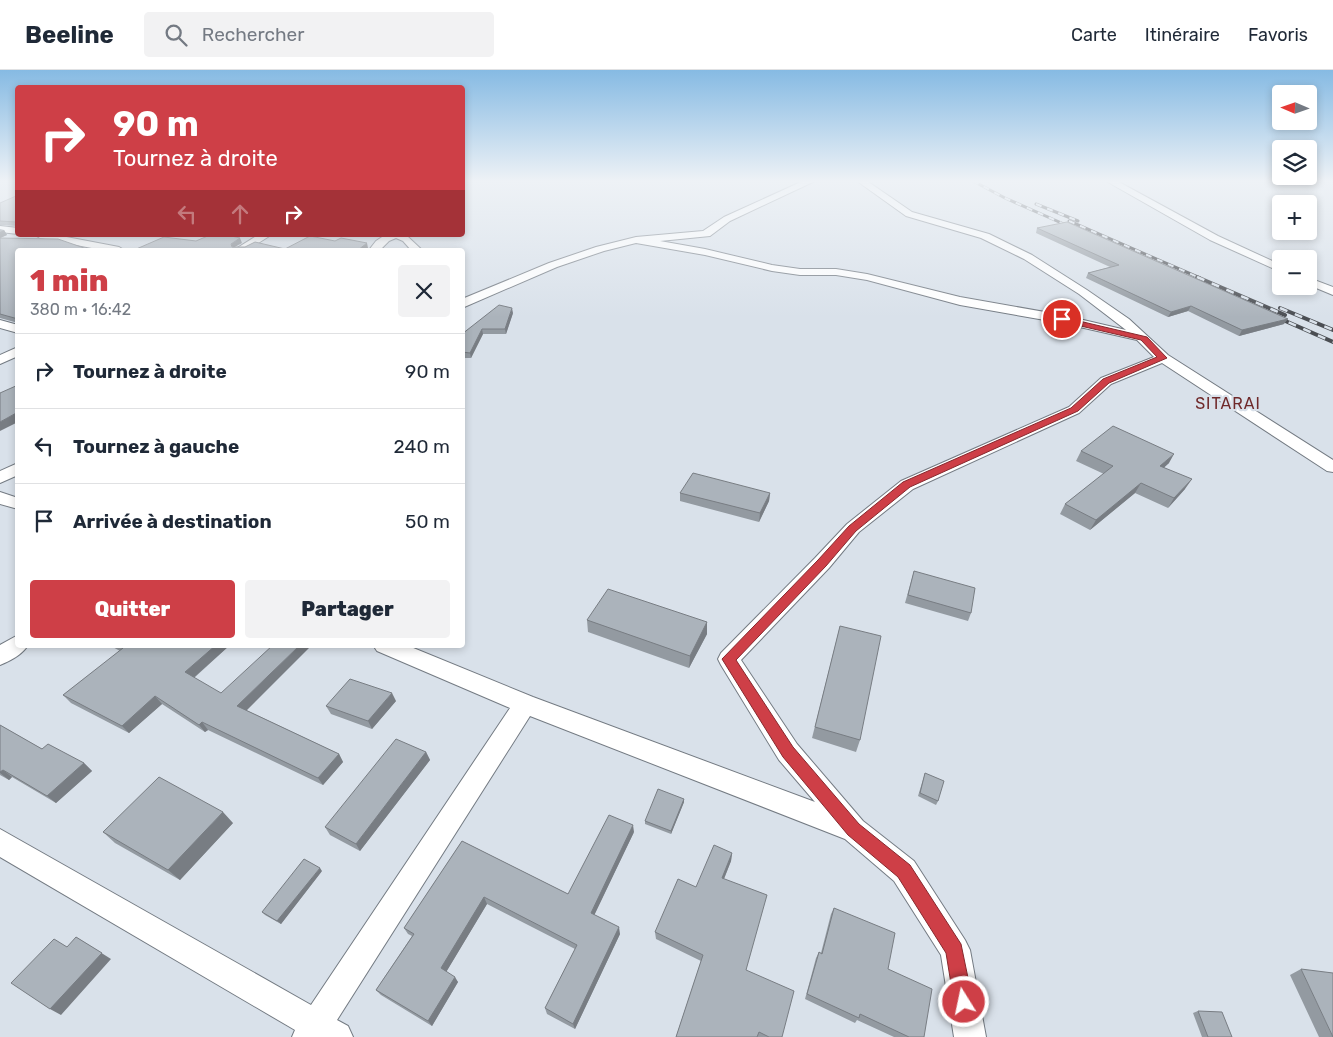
<!DOCTYPE html>
<html lang="fr">
<meta charset="utf-8">
<style>
:root{--surface:#fff;--page:#f2f2f3;--text:#1f2937;--muted:#747a83;--line:#e0e1e3;--accent:#ce3f47}
body{margin:0;font-family:Rubik,sans-serif;background:var(--page);color:var(--text);height:100vh;display:flex;flex-direction:column;font-size:19px;white-space:nowrap}
*{box-sizing:border-box;margin:0}
p{font-size:16px;color:var(--muted)}
.icon{flex:none;width:28px;height:28px;fill:none;stroke:currentColor;stroke-width:2;stroke-linecap:round;stroke-linejoin:round}
.map{position:relative;flex:1;overflow:hidden}
.side{position:absolute;left:15px;top:178px;width:450px;height:400px;display:flex;flex-direction:column;background:var(--surface);border-radius:5px;box-shadow:0 2px 8px #0003}
.side>*{flex:none}
.hud{position:absolute;left:15px;top:15px;width:450px;height:152px;border-radius:5px;box-shadow:0 2px 8px #0003;background:#ce3f47;color:#fff;overflow:hidden}
.needle{width:32px;rotate:272deg}
.fabs{position:absolute;left:1272px;top:15px;display:grid;gap:10px}
.fabs a{display:grid;place-items:center;width:45px;height:45px;border-radius:5px;background:var(--surface);box-shadow:0 2px 8px #0003;font-size:25px}
.pin{position:absolute;display:grid;place-items:center;width:42px;height:42px;color:#fff;margin:-21px;border:2px solid #fff;border-radius:50%;box-shadow:0 1px 5px #0007}
.me{position:absolute;width:55px;margin:-28px;rotate:350deg;stroke-linejoin:round;filter:drop-shadow(0 0 4px #0008)}
.turn{display:flex;align-items:center;gap:18px;height:105px;padding:0 15px;font-size:22px}
.turn .icon{width:65px;height:65px;stroke-width:2.5}
.turn b{display:block;font-size:35px;line-height:42px}
.lanes{display:flex;align-items:center;height:48px;padding:0 15px;background:#0003;justify-content:center;gap:25px;direction:ltr}
.lanes .off{opacity:.35}
.round{display:grid;place-items:center;flex:none;width:52px;height:52px;border-radius:5px;background:var(--page)}
.overview{display:flex;align-items:center;justify-content:space-between;height:85px;padding:0 15px}
h1{font-size:30px;font-weight:800;line-height:38px;color:var(--accent)}
.button{display:flex;gap:10px;margin-top:auto;padding:10px 15px}
.button a{flex:1;height:58px;border-radius:5px;background:var(--accent);color:#fff;font-size:20px;font-weight:800;line-height:58px;text-align:center}
.button a+a{background:var(--page);color:var(--text)}
ul{padding:0;list-style:none}
li{display:flex;align-items:center;gap:15px;height:75px;padding:0 15px;border-top:1px solid var(--line)}
li div{flex:1}
li b{display:block;font-size:19px}
li em{font-style:normal}
header{display:flex;align-items:center;gap:30px;box-sizing:border-box;height:70px;padding:0 25px;background:var(--surface);border-bottom:1px solid var(--line)}
header strong{font-size:24px}
nav{display:flex;gap:28px;margin-inline-start:auto;font-size:18px}
.search{width:350px;height:45px;background:var(--page);display:flex;align-items:center;gap:12px;box-sizing:border-box;padding:0 18px;border-radius:5px;color:var(--muted);font-size:19px}
.map>svg:first-child{display:block}
.lines{fill:none;stroke-linecap:round;stroke-linejoin:round}
.minor-casing{stroke:#747b83;stroke-width:2}
.minor{fill:#fff;fill-rule:evenodd}
.rail-far1-casing{stroke:#4b4e53;stroke-width:3}
.rail-casing{stroke:#4b4e53;stroke-width:4}
.rail-far1{stroke:#d9e1ea;stroke-width:2;stroke-dasharray:6;stroke-linecap:butt}
.rail{stroke:#d9e1ea;stroke-width:2.5;stroke-dasharray:8;stroke-linecap:butt}
.wall{fill:#939aa1}
.shaded-wall{fill:#787d83}
.building{fill:#abb3bb;stroke:#787d83}
.route{fill:#ce3f47;stroke:#86292e}
.labels{text-anchor:middle;dominant-baseline:central;stroke-width:4.5;stroke-linejoin:round;paint-order:stroke}
.far-neighbourhood-label{font-size:16px;letter-spacing:1px;fill:#6f292a;stroke:#d9e1ea}
</style>
<header>
<strong>Beeline</strong>
<div class="search"><svg class="icon" aria-label="search" viewBox="0 0 24 24"><circle cx="10" cy="10" r="6"/><path d="M15 15l6 6"/></svg>Rechercher</div>
<nav><a>Carte</a><a>Itinéraire</a><a>Favoris</a></nav>
</header>
<div class="map">
<svg width="1333" height="967" viewBox="0 0 1333 967">
<rect width="100%" height="100%" fill="#d9e1ea"/>
<g class="lines">
<g class="minor-casing">
<path id="minor" d="M803 111H815L730 151 710 166 660 171 705 179 772 195 800 199H836L867 204 960 227 1062 245 1126 260 1079 224 1024 189 981 168 906 146 857 111H867L912 142 989 164 1032 185 1087 220 1129 249 1168 285 1333 390V402L1327 401 1162 293 1111 314 1079 343 913 419 859 462 829 498 741 590 797 674 863 751 914 791 965 870 970 880 986 967H954L941 885 894 811 845 769 530 646 337 950 348 956 353 967H292L295 960 0 787V759L311 935 510 638 377 581 373 575H406L533 627 815 732 779 690 721 595 718 589 721 583 815 488 847 454 901 411 1069 337 1101 308 1154 287 1137 270 1062 253 960 235 867 210 836 205H800L772 201 705 185 636 173 604 181 557 197 462 238V229L549 193 596 177 636 167 703 161 724 147Z
M1106 111H1117L1218 166 1281 195V202L1210 170Z
M0 156 18 158V164L0 162Z
M35 165H56L119 177 124 180H102L40 168Z
M258 165H271L247 180H234Z
M385 165H406L422 180H411L403 171 396 168 389 171 380 180H369L376 171Z
M1309 208 1333 217V225L1309 215Z
M0 250 18 255V263L0 258Z
M18 277V286L0 294V285Z
M18 393V405L0 413V401Z
M0 422 18 428V439L0 434Z
M18 565V575H28C23 584 10 591 0 595V575Z"/>
</g>
<use href="#minor" class="minor"/>
<g class="rail-far1-casing">
<path id="rail-far1" d="M973 111 1005 128 1075 159
M1036 134 1078 151
M1069 151 1200 208"/>
</g>
<g class="rail-casing">
<path id="rail" d="M1197 207 1285 245
M1280 238 1333 260
M1274 246 1333 272"/>
</g>
<use href="#rail-far1" class="rail-far1"/>
<use href="#rail" class="rail"/>
</g>
<path class="wall" d="M18 126V156L0 155V133Z
M1037 158 1284 254 1239 266 1188 241 1168 247 1086 208 1088 203 1110 197 1036 163Z
M0 159 4 160 7 165 0 168 18 180V253L0 248Z
M513 243 506 264H483L471 288H462V264Z
M1081 381 1169 393 1164 397 1185 419 1168 438 1135 423 1090 460 1060 444 1065 434 1104 404 1076 391Z
M680 423H770L769 431 759 452 680 431Z
M914 501 971 543 968 551 905 533Z
M587 550 707 552V564L689 598 588 562Z
M840 556 860 670 856 682 812 668Z
M109 575H230L194 608 246 640 339 684 343 692 323 715 208 660 205 662 162 634 129 663 71 633 63 625 120 581Z
M396 631 372 659 331 644 326 636Z
M0 655 42 679 84 693 92 701 56 733 12 707 9 710 0 705Z
M426 682 430 690 360 781 330 765 325 757Z
M925 703 938 731 936 735 918 726Z
M684 729V732L671 764 645 754V751Z
M233 753 180 810 115 773 103 762Z
M634 762 594 845 620 864 575 959 547 944 545 938 575 879 487 834 446 902 458 912 432 956 381 925 376 920 412 866 408 864 404 858 462 771 568 824Z
M732 783 731 791 724 809 746 901 782 967H676L701 891 656 869 655 862 696 817Z
M322 801 281 854 265 845 262 842Z
M834 838 888 899 924 967H894L857 950 855 953 805 929 816 888 819 882 821 883 831 844Z
M1301 899 1333 967H1319L1290 905Z
M1198 941 1232 967H1202L1193 943Z"/>
<path class="shaded-wall" d="M4 160 7 165 0 168V162Z
M240 168 242 173 233 178 231 174Z
M367 173 368 178 366 180H358Z
M1191 236 1188 241 1168 247 1171 242Z
M512 238 513 243 506 264 505 259Z
M1288 249 1284 254 1239 266 1242 260Z
M482 259 483 264 471 288 470 283Z
M18 342V352L0 361V352Z
M1174 384 1169 393 1155 406 1160 396Z
M1192 409 1185 419 1168 438 1174 428Z
M1141 413 1135 423 1090 460 1096 450Z
M770 423 769 431 759 452 760 443Z
M707 552V564L689 598 690 586Z
M216 575H230L191 610 185 602Z
M300 575H312L243 644 237 636Z
M392 623 396 631 372 659 368 651Z
M155 626 162 634 129 663 122 656Z
M202 652 208 660 205 662 199 655Z
M426 682 430 690 360 781 356 774Z
M339 684 343 692 323 715 318 708Z
M84 693 92 701 56 733 47 726Z
M3 700 12 707 9 710 0 703V702Z
M684 729V732L671 764V761Z
M223 742 233 753 180 810 168 800Z
M633 755 634 762 592 850 591 843Z
M732 783 731 791 721 816 722 808Z
M320 798 322 801 281 854 277 851Z
M484 827 487 834 445 904 441 898Z
M619 857 620 864 575 959 573 954Z
M76 867 111 889 61 945 50 939Z
M455 907 458 912 432 956 428 951Z"/>
<path class="building" d="M16 126H18V153L16 152 0 151V133Z
M1067 152 1288 249 1242 260 1191 236 1171 242 1088 203 1119 195 1037 158Z
M210 165H227L240 168 231 174 232 177H245L255 172 285 179 310 166 335 171 341 168 367 173 358 180H134L164 167 196 171Z
M0 168 58 169 90 180H18V249L0 244Z
M499 235 512 238 505 259H482L470 283 462 282V264Z
M18 315V342L0 352V323Z
M1113 356 1174 384 1160 396 1192 409 1174 428 1141 413 1096 450 1065 434 1113 396 1081 381Z
M693 403 770 423 760 443 680 423Z
M914 501 975 518 971 543 908 525Z
M608 519 707 552 690 586 587 550Z
M840 556 881 566 860 670 815 657Z
M117 575H216L185 602 221 623 273 575H300L237 636 339 684 318 708 202 652 199 655 155 626 122 656 63 625 123 578Z
M350 609 392 623 368 651 326 636Z
M0 655 42 679 48 674 84 693 47 726 3 700 0 702Z
M396 669 426 682 356 774 325 757Z
M925 703 944 711 938 731 920 723Z
M159 707 223 742 168 800 103 762Z
M658 719 684 729 671 761 645 751Z
M609 745 633 755 591 843 619 857 573 954 545 938 577 875 484 827 441 898 455 907 428 951 376 920 414 864 404 858 462 771 568 824Z
M714 775 732 783 722 808 767 825 746 900 794 921 782 967H769L759 962 757 967H676L703 885 655 862 678 809 696 817Z
M304 789 320 798 277 851 262 842Z
M834 838 895 863 888 899 932 919 924 967H909L860 944 859 948 807 924 819 882 822 884Z
M76 867 102 883 50 939 11 913 54 869 67 877Z
M1301 899 1333 903V967Z
M1198 941 1222 942 1232 967H1208Z"/>
<linearGradient id="sky" x2="0" y2="1"><stop stop-color="#86bae3"/><stop offset="0.45" stop-color="#eef2f6"/><stop offset="1" stop-color="#eef2f6" stop-opacity="0"/></linearGradient>
<rect width="1333" height="247" fill="url(#sky)"/>
<path class="route" d="M1062 247 1147 267 1167 288 1109 313 1078 341 910 417 856 461 826 496 736 590 793 677 859 754 910 795 961 874 973 932 970 939 964 942 957 939 954 932 946 883 898 807 848 765 783 687 722 589 818 490 849 456 903 412 1071 338 1103 309 1157 287 1141 270 1059 251 1058 249Z"/>
<g class="labels">
<g class="far-neighbourhood-label">
<text x="1228" y="333">SITARAI</text>
</g>
</g>
</svg>
<div class="fabs">
<a><svg class="needle" viewBox="-14 -14 28 28"><path d="M0-13l5 13h-10z" fill="#e53935"/><path d="M0 13l5-13h-10z" fill="#747a83"/></svg></a>
<a><svg class="icon" aria-label="layers" viewBox="0 0 24 24"><path d="M12 4l9 5-9 5-9-5zM3 14l9 5 9-5"/></svg></a>
<a>+</a>
<a>−</a>
</div>
<div class="pin" style="left:1062px;top:249px;background:#d93025"><svg class="icon" aria-label="arrive" viewBox="0 0 24 24"><path d="M6 21V4h12l-3 4 3 4H6"/></svg></div>
<svg class="me" style="left:964px;top:932px" viewBox="-20 -20 40 40"><circle r="17" fill="#ce3f47" stroke="#fff" stroke-width="3"/><path d="M0-11L8 9 0 5-8 9z" fill="#fff"/></svg>
<div class="hud">
<div class="turn"><svg class="icon" aria-label="right" viewBox="0 0 24 24"><path d="M7 20v-9h11M14 6l5 5-5 5"/></svg><div><b>90 m</b>Tournez à droite</div></div>
<div class="lanes"><svg class="icon off" aria-label="left" viewBox="0 0 24 24"><path d="M17 20v-9H6M10 6l-5 5 5 5"/></svg><svg class="icon off" aria-label="ahead" viewBox="0 0 24 24"><path d="M12 20V5M6 11l6-6 6 6"/></svg><svg class="icon" aria-label="right" viewBox="0 0 24 24"><path d="M7 20v-9h11M14 6l5 5-5 5"/></svg></div>
</div>
<section class="side">
<div class="overview"><div><h1>1 min</h1><p>380 m · 16:42</p></div><a class="round"><svg class="icon" aria-label="close" viewBox="0 0 24 24"><path d="M6 6l12 12M18 6L6 18"/></svg></a></div>
<ul>
<li><svg class="icon" aria-label="right" viewBox="0 0 24 24"><path d="M7 20v-9h11M14 6l5 5-5 5"/></svg><div><b>Tournez à droite</b></div><em>90 m</em></li>
<li><svg class="icon" aria-label="left" viewBox="0 0 24 24"><path d="M17 20v-9H6M10 6l-5 5 5 5"/></svg><div><b>Tournez à gauche</b></div><em>240 m</em></li>
<li><svg class="icon" aria-label="arrive" viewBox="0 0 24 24"><path d="M6 21V4h12l-3 4 3 4H6"/></svg><div><b>Arrivée à destination</b></div><em>50 m</em></li>
</ul>
<div class="button"><a>Quitter</a><a>Partager</a></div>
</section>
</div>
